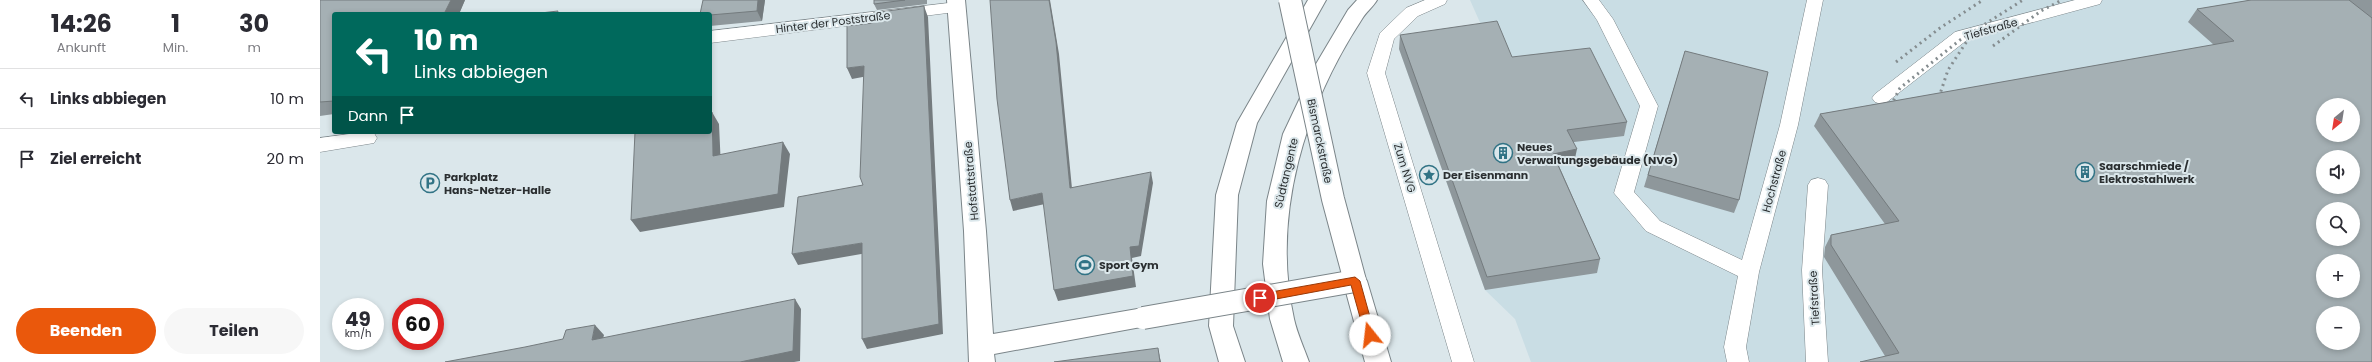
<!DOCTYPE html>
<html lang="de">
<meta charset="utf-8">
<style>
:root{--surface:#fff;--page:#f7f7f7;--text:#2b2b33;--muted:#7c7c81;--line:#e1e1e2;--accent:#ea580c}
body{margin:0;font-family:Poppins,sans-serif;background:var(--page);color:var(--text);height:100vh;display:flex;flex-direction:column;font-size:15px;white-space:nowrap}
*{box-sizing:border-box;margin:0}
p{font-size:13px;color:var(--muted)}
.icon{flex:none;width:22px;height:22px;fill:none;stroke:currentColor;stroke-width:2;stroke-linecap:round;stroke-linejoin:round}
.map{position:relative;flex:1;overflow:hidden}
.details{display:flex;flex-direction:column;background:var(--surface);width:320px}
.details>*{flex:none}
.guide{position:absolute;left:12px;top:12px;width:380px;height:122px;border-radius:4px;box-shadow:0 2px 6px #0003;background:#00695c;color:#fff;overflow:hidden}
.needle{width:26px;rotate:210deg}
.controls{position:absolute;left:1996px;top:98px;display:grid;gap:8px}
.controls a{display:grid;place-items:center;width:44px;height:44px;border-radius:50%;background:var(--surface);box-shadow:0 2px 6px #0003;font-size:20px}
.speed{position:absolute;left:12px;top:298px;display:flex;gap:8px;font-size:20px;font-weight:700;text-align:center}
.speed>*{display:grid;place-content:center;width:52px;height:52px;border-radius:50%;background:var(--surface);box-shadow:0 2px 6px #0003;line-height:1}
.speed small{font-size:10px;font-weight:400}
.speed .limit{border:6px solid #d22;background:#fff;color:#111}
.pin{position:absolute;display:grid;place-items:center;width:34px;height:34px;color:#fff;margin:-17px;border:2px solid #fff;border-radius:50%;box-shadow:0 1px 4px #0007}
.me{position:absolute;width:44px;margin:-22px;rotate:344deg;stroke-linejoin:round;filter:drop-shadow(0 0 3px #0008)}
.turn{display:flex;align-items:center;gap:14px;height:84px;padding:0 16px;font-size:18px}
.turn .icon{width:52px;height:52px;stroke-width:2.5}
.turn b{display:block;font-size:28px;line-height:34px}
.then{display:flex;align-items:center;height:38px;padding:0 16px;background:#0003;gap:8px;font-size:15px}
.eta{display:flex;justify-content:space-evenly;align-items:center;height:68px;text-align:center}
.eta b{font-size:24px;font-weight:700;line-height:28px}
.cta{display:flex;gap:8px;margin-top:auto;padding:8px 16px}
.cta a{flex:1;height:46px;border-radius:24px;background:var(--accent);color:#fff;font-size:16px;font-weight:700;line-height:46px;text-align:center}
.cta a+a{background:var(--page);color:var(--text)}
ul{padding:0;list-style:none}
li{display:flex;align-items:center;gap:12px;height:60px;padding:0 16px;border-top:1px solid var(--line)}
li div{flex:1}
li b{display:block;font-size:15px}
li em{font-style:normal}
main{display:flex;flex:1;min-height:0}
.map>svg:first-child{display:block}
.built{fill:#c9dde4;fill-rule:evenodd}
.lines{fill:none;stroke-linecap:round;stroke-linejoin:round}
.lane-casing{stroke:#7b8589;stroke-width:1}
.street-casing{stroke:#7b8589;stroke-width:2}
.primary-casing{stroke:#7b8589;stroke-width:2}
.lane{fill:#fff;fill-rule:evenodd}
.street{fill:#fff;fill-rule:evenodd}
.primary{fill:#fff;fill-rule:evenodd}
.rail{stroke:#858d90;stroke-width:3;stroke-dasharray:2 4;stroke-linecap:butt}
.street-bridge-casing{stroke:#7b8589;stroke-width:24;stroke-linecap:butt}
.secondary-bridge-casing{stroke:#7b8589;stroke-width:24;stroke-linecap:butt}
.street-bridge{stroke:#fff;stroke-width:22}
.secondary-bridge{stroke:#fff;stroke-width:22}
.wall{fill:#8e979b}
.shaded-wall{fill:#747b7e}
.building{fill:#a5b0b4;stroke:#747b7e;fill-rule:evenodd}
.route{fill:#ea580c;stroke:#983908}
.labels{text-anchor:middle;dominant-baseline:central;stroke-width:4;stroke-linejoin:round;paint-order:stroke}
.street-label{font-size:11px;fill:#2b2f31;stroke:#dbe7eb}
.poi-label{font-size:11px;font-weight:bold;fill:#2b2f31;stroke:#dbe7eb;text-anchor:start}
</style>
<main>
<section class="details">
<div class="eta">
<div><b>14:26</b><p>Ankunft</p></div>
<div><b>1</b><p>Min.</p></div>
<div><b>30</b><p>m</p></div>
</div>
<ul>
<li><svg class="icon" aria-label="left" viewBox="0 0 24 24"><path d="M17 20v-9H6M10 6l-5 5 5 5"/></svg><div><b>Links abbiegen</b></div><em>10 m</em></li>
<li><svg class="icon" aria-label="arrive" viewBox="0 0 24 24"><path d="M6 21V4h12l-3 4 3 4H6"/></svg><div><b>Ziel erreicht</b></div><em>20 m</em></li>
</ul>
<div class="cta"><a>Beenden</a><a>Teilen</a></div>
</section>
<div class="map">
<svg width="2052" height="362" viewBox="0 0 2052 362">
<rect width="100%" height="100%" fill="#dbe7eb"/>
<path class="built" d="M1150 0H2052V362H1211L1195 319 1165 290 1079 49 1166 36ZM2003 105H2033V135H2003ZM2003 157H2033V187H2003ZM2003 209H2033V239H2003ZM2003 261H2033V291H2003ZM2003 313H2033V343H2003Z"/>
<g class="lines">
<g class="lane-casing">
<path id="lane" d="M1105 0H1127L1125 4 1098 16 1074 39 1065 73 1154 362H1132L1047 73 1060 33 1086 8Z
M1263 0H1279L1293 19 1338 106 1314 192 1340 221 1422 260 1460 125 1487 0H1503L1478 125 1439 272 1426 347 1429 362H1407L1404 347 1418 276 1326 231 1294 193 1320 106 1277 20Z
M1755 0H1782L1780 4 1647 40 1567 102 1561 104 1555 102 1552 98 1555 94 1635 32Z
M637 2 643 3 645 7 643 11 390 43V31Z
M44 132 54 133 57 138 54 143 0 152V138Z
M1498 178 1505 180 1508 185 1502 270 1508 362H1486L1482 270 1488 185 1491 180Z"/>
</g>
<g class="street-casing">
<path id="street" d="M627 0H645L666 231 673 334 823 308 832 311 835 318 832 325 674 354 675 362H649L644 231Z"/>
</g>
<g class="primary-casing">
<path id="primary" d="M988 0H1006L937 123 918 195 913 326 925 362H899L889 326 896 195 917 123Z
M1037 0H1057C1053 7 1046 12 1042 19 985 106 951 215 974 319 977 333 984 348 989 362H963L950 319 943 264 947 201 963 134 996 64 1028 10Z
M1035 271 1043 274 1047 281 1071 362H1045L1023 281 1027 274Z"/>
</g>
<use href="#lane" class="lane"/>
<use href="#street" class="street"/>
<use href="#primary" class="primary"/>
<path class="rail" d="M1673 46 1721 11 1742 0
M1576 62 1620 28 1663 0
M1617 103 1628 70 1647 41
M1568 111 1580 88 1640 40 1703 0"/>
<g class="street-bridge-casing">
<path id="street-bridge" d="M823 318 1035 281"/>
</g>
<g class="secondary-bridge-casing">
<path id="secondary-bridge" d="M970 0 1013 199 1035 281"/>
</g>
<use href="#street-bridge" class="street-bridge"/>
<use href="#secondary-bridge" class="secondary-bridge"/>
</g>
<path class="wall" d="M0 0H145L139 14H14V114L0 116Z
M383 0H445L442 21 390 26V14Z
M554 0H607V4L557 10 554 4Z
M1931 0H2052V362L1565 356 1504 257 1505 247 1511 235 1565 224 1494 126 1500 114 1894 45 1868 22 1877 9Z
M1080 35 1192 57 1307 122 1304 136 1254 142V163L1239 166 1280 259 1277 273 1165 290 1079 49Z
M1365 51 1419 200 1414 213 1324 187Z"/>
<path class="shaded-wall" d="M131 0H145L139 14H124Z
M438 0H445L442 21 437 11Z
M729 0H730L739 54 753 199 750 188Z
M604 6 608 17 623 334 547 349 542 339Z
M544 66 548 76 532 79 527 68Z
M392 112 399 124 401 168 393 156Z
M463 142 470 154 464 207 320 232 311 220Z
M1257 149 1254 163 1231 167 1233 154Z
M831 172 833 183 821 256 812 258 816 287 738 301 734 290 810 247Z
M722 193 725 204 693 211 690 200Z
M542 243 547 253 478 265 472 254Z
M475 299 481 309 480 361 474 362H420Z
M275 325 284 335 280 350 272 340Z
M838 348 840 358 841 362H840Z"/>
<path class="building" d="M0 0H131L124 14H14V101L0 102Z
M383 0H438L437 11 390 15V14H380Z
M554 0H585L554 4Z
M670 0H729L736 42 750 188 831 172 819 246 810 247 813 276 734 290 722 193 690 200 677 99Z
M1931 0H2029L2052 18V362H1540L1579 353 1511 245V235L1579 221 1500 114 1914 41 1877 9ZM2003 105H2033V135H2003ZM2003 157H2033V187H2003ZM2003 209H2033V239H2003ZM2003 261H2033V291H2003ZM2003 313H2033V343H2003Z
M604 6 619 324 542 339V243L472 254 478 197 543 185 540 177 544 66 527 68V26L553 23V13Z
M238 11 237 14H212Z
M1177 21 1192 57 1270 48 1307 122 1247 130 1257 149 1233 154 1280 259 1167 277 1080 35Z
M1365 51 1448 72 1419 200 1328 175Z
M390 112H392L393 156 463 142 458 194 311 220 315 132H390Z
M475 299 473 351 420 362H125L205 347 243 339 246 330 275 325 272 340Z
M838 348 840 362H734Z"/>
<path class="route" d="M1035 277 1040 281 1055 335 1050 339 1045 335 1031 285 940 302 935 298 940 294Z"/>
<defs>
<g id="building-ring" transform="scale(1)"><circle r="9.5" fill="#dbe7eb" stroke="#317385" stroke-width="1.5"/><path d="M-4-6H4V6H1V3H-1V6H-4ZM-2.5-4.3h1.7v1.8h-1.7ZM.8-4.3h1.7v1.8H.8ZM-2.5-1h1.7V.8h-1.7ZM.8-1h1.7V.8H.8Z" fill="#317385"/></g>
<g id="sight-ring" transform="scale(1)"><circle r="9.5" fill="#dbe7eb" stroke="#317385" stroke-width="1.5"/><path d="M0-6L1.8-2.2L6-1.7L2.9 1.2L3.7 5.4L0 3.3L-3.7 5.4L-2.9 1.2L-6-1.7L-1.8-2.2Z" fill="#317385"/></g>
<g id="parking-ring" transform="scale(1)"><circle r="9.5" fill="#dbe7eb" stroke="#317385" stroke-width="1.5"/><path d="M-3.5-5.5H1a3.5 3.5 0 0 1 0 7H-1V5.5H-3.5ZM-1-3.4V-.6H.8a1.4 1.4 0 0 0 0-2.8Z" fill="#317385"/></g>
<g id="stadium-ring" transform="scale(1)"><circle r="9.5" fill="#dbe7eb" stroke="#317385" stroke-width="1.5"/><path d="M0-5a6.5 5 0 1 0 0 10a6.5 5 0 1 0 0-10ZM-3.5-1.8h7v3.6h-7Z" fill="#317385"/></g>
</defs>
<g fill-rule="evenodd">
<use href="#building-ring" x="1183" y="153"/>
<use href="#building-ring" x="1765" y="172"/>
<use href="#sight-ring" x="1109" y="175"/>
<use href="#parking-ring" x="110" y="183"/>
<use href="#stadium-ring" x="765" y="265"/>
</g>
<g class="labels">
<g class="street-label">
<text transform="translate(513 22) rotate(-7)">Hinter der Poststraße</text>
<text transform="translate(1671 29) rotate(-16)">Tiefstraße</text>
<text transform="translate(1000 141) rotate(78)">Bismarckstraße</text>
<text transform="translate(1085 168) rotate(73)">Zum NVG</text>
<text transform="translate(966 173) rotate(-77)">Südtangente</text>
<text transform="translate(651 181) rotate(-95)">Hofstattstraße</text>
<text transform="translate(1454 181) rotate(-75)">Hochstraße</text>
<text transform="translate(1494 298) rotate(-93)">Tiefstraße</text>
</g>
<g class="poi-label">
<text x="1197" y="147">Neues<tspan x="1197" dy="13">Verwaltungsgebäude (NVG)</tspan></text>
<text x="1779" y="166">Saarschmiede /<tspan x="1779" dy="13">Elektrostahlwerk</tspan></text>
<text x="1123" y="175">Der Eisenmann</text>
<text x="124" y="177">Parkplatz<tspan x="124" dy="13">Hans-Netzer-Halle</tspan></text>
<text x="779" y="265">Sport Gym</text>
</g>
</g>
</svg>
<div class="controls">
<a><svg class="needle" viewBox="-14 -14 28 28"><path d="M0-13l5 13h-10z" fill="#e53935"/><path d="M0 13l5-13h-10z" fill="#7c7c81"/></svg></a>
<a><svg class="icon" aria-label="sound" viewBox="0 0 24 24"><path d="M4 9h4l5-4v14l-5-4H4zM17 9q2 3 0 6"/></svg></a>
<a><svg class="icon" aria-label="search" viewBox="0 0 24 24"><circle cx="10" cy="10" r="6"/><path d="M15 15l6 6"/></svg></a>
<a>+</a>
<a>−</a>
</div>
<div class="speed"><div>49<small>km/h</small></div><div class="limit">60</div></div>
<div class="pin" style="left:940px;top:298px;background:#d93025"><svg class="icon" aria-label="arrive" viewBox="0 0 24 24"><path d="M6 21V4h12l-3 4 3 4H6"/></svg></div>
<svg class="me" style="left:1050px;top:335px" viewBox="-20 -20 40 40"><circle r="19" fill="#fff"/><path d="M0-13L10 11 0 6-10 11z" fill="#ea580c"/></svg>
<div class="guide">
<div class="turn"><svg class="icon" aria-label="left" viewBox="0 0 24 24"><path d="M17 20v-9H6M10 6l-5 5 5 5"/></svg><div><b>10 m</b>Links abbiegen</div></div>
<div class="then">Dann<svg class="icon" aria-label="arrive" viewBox="0 0 24 24"><path d="M6 21V4h12l-3 4 3 4H6"/></svg></div>
</div>
</div>
</main>
